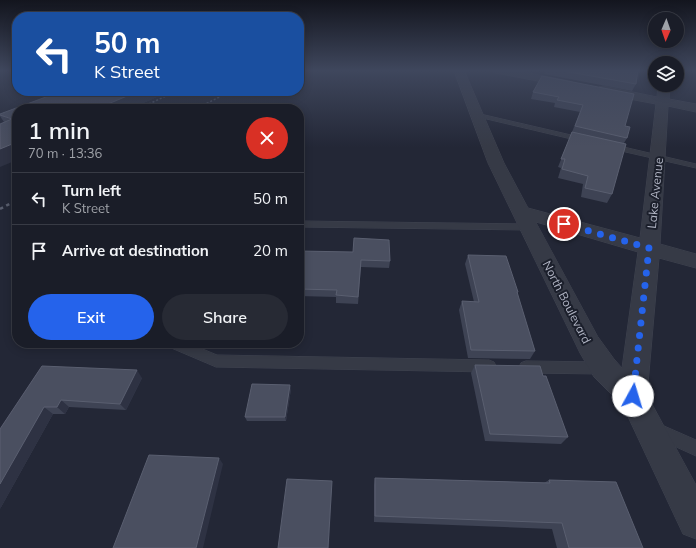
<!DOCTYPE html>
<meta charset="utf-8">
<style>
:root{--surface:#1a1d28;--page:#272a34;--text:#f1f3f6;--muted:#9fa2a8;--line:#383b45;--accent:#2563eb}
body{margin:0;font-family:Mulish,sans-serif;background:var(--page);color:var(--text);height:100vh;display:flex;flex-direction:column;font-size:15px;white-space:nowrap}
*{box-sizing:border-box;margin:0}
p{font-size:13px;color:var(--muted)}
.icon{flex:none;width:22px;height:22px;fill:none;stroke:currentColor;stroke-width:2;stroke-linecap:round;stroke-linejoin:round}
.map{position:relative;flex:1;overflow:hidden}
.details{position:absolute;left:12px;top:104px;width:292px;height:244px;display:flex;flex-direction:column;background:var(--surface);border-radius:16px;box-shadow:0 2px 10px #0003,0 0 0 1px var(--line)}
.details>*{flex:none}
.banner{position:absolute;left:12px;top:12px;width:292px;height:84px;border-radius:16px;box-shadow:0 2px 10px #0003,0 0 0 1px var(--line);background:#1a4fa0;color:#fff;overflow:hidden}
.needle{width:26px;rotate:182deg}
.buttons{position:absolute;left:648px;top:12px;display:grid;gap:8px}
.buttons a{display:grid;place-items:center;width:36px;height:36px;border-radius:50%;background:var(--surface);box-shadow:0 2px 10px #0003,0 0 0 1px var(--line);font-size:20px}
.pin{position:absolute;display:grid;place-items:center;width:34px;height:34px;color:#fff;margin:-17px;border:2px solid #fff;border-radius:50%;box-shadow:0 1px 4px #0007}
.me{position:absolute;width:44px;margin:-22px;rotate:6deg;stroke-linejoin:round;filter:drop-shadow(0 0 3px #0008)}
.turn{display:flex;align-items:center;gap:14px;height:84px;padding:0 16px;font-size:18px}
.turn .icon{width:52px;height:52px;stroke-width:2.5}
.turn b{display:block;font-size:28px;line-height:34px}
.round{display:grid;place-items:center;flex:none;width:42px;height:42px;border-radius:21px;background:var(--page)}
.head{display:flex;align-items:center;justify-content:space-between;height:68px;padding:0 16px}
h1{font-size:24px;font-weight:600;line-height:30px}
.cta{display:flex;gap:8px;margin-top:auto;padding:8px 16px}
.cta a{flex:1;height:46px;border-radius:24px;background:var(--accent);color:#fff;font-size:16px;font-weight:600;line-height:46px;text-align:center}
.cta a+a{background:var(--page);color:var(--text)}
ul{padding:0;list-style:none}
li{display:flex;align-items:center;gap:12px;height:52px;padding:0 16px;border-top:1px solid var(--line)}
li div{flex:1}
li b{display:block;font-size:15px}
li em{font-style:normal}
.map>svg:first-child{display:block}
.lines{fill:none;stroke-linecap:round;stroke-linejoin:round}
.lane-casing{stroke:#3f4350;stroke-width:1}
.street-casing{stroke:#3f4350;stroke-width:1}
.lane{fill:#363a46;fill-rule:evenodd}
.street{fill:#363a46;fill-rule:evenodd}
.rail-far1{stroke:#585d6d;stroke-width:1.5;stroke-dasharray:2 2;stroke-linecap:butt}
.rail{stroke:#585d6d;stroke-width:2.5;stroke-dasharray:3.5 3.5;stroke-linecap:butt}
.wall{fill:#3e4354}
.shaded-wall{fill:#2e3243}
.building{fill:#4a4f60;stroke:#5a5f70}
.route{stroke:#2563eb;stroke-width:7;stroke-dasharray:0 12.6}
.labels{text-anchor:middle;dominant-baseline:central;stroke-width:4;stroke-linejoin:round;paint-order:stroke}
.street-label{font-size:12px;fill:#b0b4c3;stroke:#1b1f2b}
</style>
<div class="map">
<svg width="696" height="548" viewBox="0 0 696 548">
<rect width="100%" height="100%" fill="#232736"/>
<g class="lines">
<g class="lane-casing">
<path id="lane" d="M476 113 584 138 588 140 584 142 474 116V114Z
M608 144H611L696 164V168L608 148Z
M299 221 528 224 533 227 528 230 299 227Z
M168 343H188L217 355 489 360 494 362 496 366 494 370 489 372 216 367 169 347Z
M526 361 603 362 608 364 610 368 608 372 603 374 526 373 521 371 519 367 521 363Z
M655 422 696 440V456L650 435 647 430 650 425Z"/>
</g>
<g class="street-casing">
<path id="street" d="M454 70H464L504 163 528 208 640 238 656 104 603 94 599 93 597 90 599 87 603 86 657 97 658 85H670L669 99 696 104V112L668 106 660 244 696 254V268L659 258 647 395 696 485V539L683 534 623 406 594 377 580 353 488 163ZM536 222 638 252 622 368 614 359 598 337Z
M491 70H514L569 81 573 82 575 84 573 86 569 87 496 73Z"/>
</g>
<use href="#lane" class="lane"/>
<use href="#street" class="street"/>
<path class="rail-far1" d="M138 109 177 91
M196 109 231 91"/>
<path class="rail" d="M0 209 17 200"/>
</g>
<path class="wall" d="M546 70H638L636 84 632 91 544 74Z
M542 76 625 126 627 138 624 143 612 194 607 203 581 197 583 184 558 178 561 168 558 167 580 112 554 107 555 103 531 99 533 92Z
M62 91H170L130 109H17L0 167 4 122 0 116V114Z
M299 251 390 261 389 268 361 267 358 304 336 303V297L299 296Z
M468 255 518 292 517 294 535 351 530 359 468 358 459 310 462 301 474 302 465 264Z
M475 365 543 376 568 437 561 444 485 441 471 373Z
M42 366 142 378 126 410 69 407 65 414H53L0 509Z
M291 389 286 421H247L245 417Z
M375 478 544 483 549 480 643 548H557L552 529 374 522V485Z"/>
<path class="shaded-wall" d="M139 91H170L130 109H96Z
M17 142V160L0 167V149Z
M137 370 142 378 126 410 120 404Z
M290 385 291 389 286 421 285 417Z
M61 400 69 407 65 414 57 407Z
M44 407 53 414 0 509V484Z
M219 458 223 464 203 548H196Z
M332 481V487L329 548H328Z"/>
<path class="building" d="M558 70H638L636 84Z
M542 76 634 94 625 126 630 127 627 138 575 126 583 105 557 100 559 97 533 92Z
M62 91H139L96 109H17V142L0 149V124L12 119 0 115V114Z
M572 132 626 144 612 194 585 188 588 176 562 169 565 159H561Z
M354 238 389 240 390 261 361 260 358 297 336 295 337 290 299 289V251L353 252Z
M468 255 506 256 518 292H517L535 351 471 350 462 301 479 302Z
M475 365 540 366 543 376H546L568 437 490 434Z
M42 366 137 370 120 404 61 400 57 407H44L0 484V429Z
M252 384 290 385 285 417H245Z
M149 455 219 458 196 548H113Z
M375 478 550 483 549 480 616 482 643 548H569L562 523 375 516Z
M287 479 332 481 328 548H278Z"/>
<linearGradient id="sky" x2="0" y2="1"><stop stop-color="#13151e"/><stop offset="0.48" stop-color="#3f475d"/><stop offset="1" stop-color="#3f475d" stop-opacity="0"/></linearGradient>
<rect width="696" height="147" fill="url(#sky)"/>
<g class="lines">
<path class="route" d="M564 224 649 248 633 396"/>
</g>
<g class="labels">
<g class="street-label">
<text transform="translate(655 193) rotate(-84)">Lake Avenue</text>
<text transform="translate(567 302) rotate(63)">North Boulevard</text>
</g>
</g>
</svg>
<div class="buttons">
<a><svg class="needle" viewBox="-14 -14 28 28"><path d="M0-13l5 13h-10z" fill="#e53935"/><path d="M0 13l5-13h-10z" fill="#9fa2a8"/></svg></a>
<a><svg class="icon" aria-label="layers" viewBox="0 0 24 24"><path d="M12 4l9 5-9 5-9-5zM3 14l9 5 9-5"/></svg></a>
</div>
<div class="pin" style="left:564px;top:224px;background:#d93025"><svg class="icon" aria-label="arrive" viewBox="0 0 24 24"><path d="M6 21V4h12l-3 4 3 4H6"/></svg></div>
<svg class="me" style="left:633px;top:396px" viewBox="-20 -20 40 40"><circle r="19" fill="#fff"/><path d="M0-13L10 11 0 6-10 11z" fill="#2563eb"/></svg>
<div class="banner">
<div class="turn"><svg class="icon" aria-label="left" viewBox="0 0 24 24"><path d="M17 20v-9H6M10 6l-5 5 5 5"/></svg><div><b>50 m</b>K Street</div></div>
</div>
<section class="details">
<div class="head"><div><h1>1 min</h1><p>70 m · 13:36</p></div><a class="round" style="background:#d93025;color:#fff"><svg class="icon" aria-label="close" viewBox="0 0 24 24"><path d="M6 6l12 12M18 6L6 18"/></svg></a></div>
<ul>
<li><svg class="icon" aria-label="left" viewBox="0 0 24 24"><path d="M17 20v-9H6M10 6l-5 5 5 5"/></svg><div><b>Turn left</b><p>K Street</p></div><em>50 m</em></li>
<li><svg class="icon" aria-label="arrive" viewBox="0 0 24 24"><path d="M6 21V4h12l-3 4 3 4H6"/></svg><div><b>Arrive at destination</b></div><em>20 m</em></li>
</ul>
<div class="cta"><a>Exit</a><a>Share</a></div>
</section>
</div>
